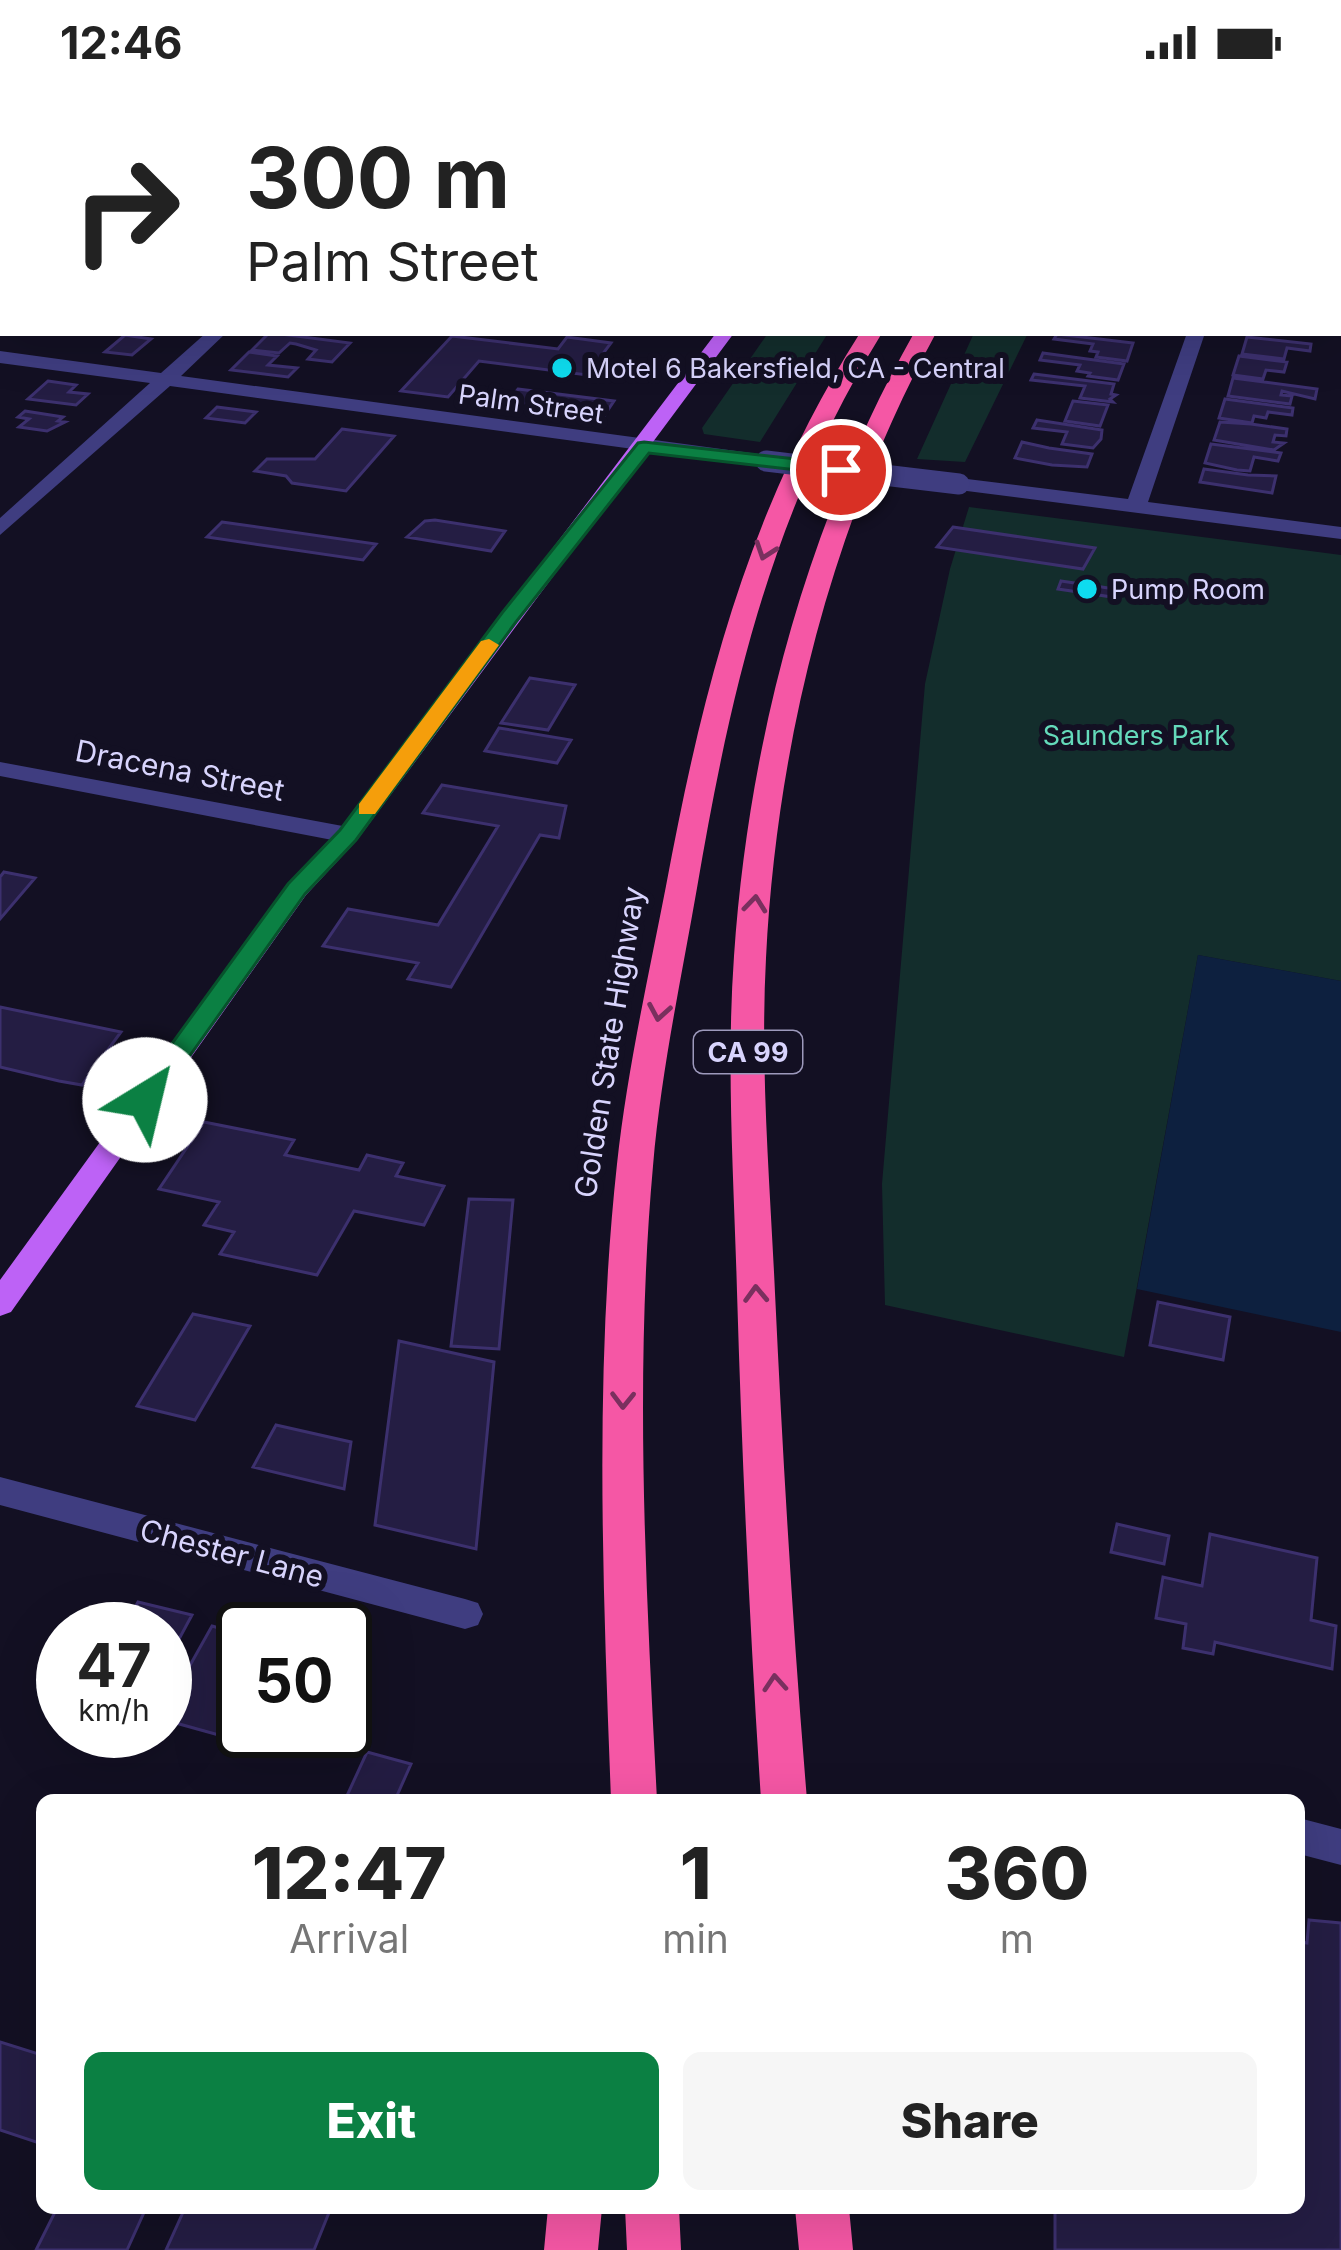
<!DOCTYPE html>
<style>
:root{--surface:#fff;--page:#f6f6f6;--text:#222;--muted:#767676;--accent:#0b8043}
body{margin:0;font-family:Inter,sans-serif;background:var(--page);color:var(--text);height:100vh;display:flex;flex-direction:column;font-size:45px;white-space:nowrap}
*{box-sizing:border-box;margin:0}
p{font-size:39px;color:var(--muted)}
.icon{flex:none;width:66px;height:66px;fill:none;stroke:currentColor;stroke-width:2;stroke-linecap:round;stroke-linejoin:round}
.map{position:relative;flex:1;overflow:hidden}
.side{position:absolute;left:36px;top:1710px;width:1269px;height:420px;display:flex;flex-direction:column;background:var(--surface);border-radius:18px;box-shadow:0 12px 48px #0002}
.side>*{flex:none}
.guide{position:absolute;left:0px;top:0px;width:1341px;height:252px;box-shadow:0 12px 48px #0002;background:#fff;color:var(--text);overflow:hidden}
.speed{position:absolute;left:36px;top:1518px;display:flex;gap:24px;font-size:60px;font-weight:700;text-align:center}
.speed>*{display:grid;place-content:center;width:156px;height:156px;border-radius:50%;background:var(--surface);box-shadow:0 12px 48px #0002;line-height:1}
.speed small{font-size:30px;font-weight:400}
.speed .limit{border:6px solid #111;border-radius:18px;background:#fff;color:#111}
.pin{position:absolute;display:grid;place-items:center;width:102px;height:102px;color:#fff;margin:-51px;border:6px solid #fff;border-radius:50%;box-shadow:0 3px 12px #0007}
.me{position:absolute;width:132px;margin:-66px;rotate:36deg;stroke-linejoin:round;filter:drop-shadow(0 0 9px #0008)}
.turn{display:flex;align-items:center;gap:42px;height:252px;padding:0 48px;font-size:54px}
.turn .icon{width:156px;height:156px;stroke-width:2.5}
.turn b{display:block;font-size:84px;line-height:102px}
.eta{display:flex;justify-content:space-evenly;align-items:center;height:204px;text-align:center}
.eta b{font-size:72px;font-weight:800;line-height:84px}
.cta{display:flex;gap:24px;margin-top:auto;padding:24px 48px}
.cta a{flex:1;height:138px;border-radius:18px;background:var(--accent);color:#fff;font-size:48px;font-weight:800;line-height:138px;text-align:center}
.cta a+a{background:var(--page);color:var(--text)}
.status{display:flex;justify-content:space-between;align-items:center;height:84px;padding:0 60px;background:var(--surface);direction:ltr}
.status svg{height:33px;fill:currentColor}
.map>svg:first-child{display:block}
.green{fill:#132d2c}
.water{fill:#0d203f}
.building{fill:#241d43;stroke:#3c306e;stroke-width:3}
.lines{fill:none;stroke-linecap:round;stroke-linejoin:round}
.minor{fill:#3f3d80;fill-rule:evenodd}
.major{fill:#bd62f6;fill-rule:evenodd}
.highway{fill:#f557a5;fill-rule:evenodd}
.minor-bridge{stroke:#3f3d80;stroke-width:21}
.oneway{stroke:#79305e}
.route{fill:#0b8043;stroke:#07532c;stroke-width:3}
.slow{fill:#f59e0b}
.poi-dot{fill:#0edcef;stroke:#131023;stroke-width:4.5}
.labels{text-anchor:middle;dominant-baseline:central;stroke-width:12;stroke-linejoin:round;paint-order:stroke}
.far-poi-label{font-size:27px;fill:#d8d4fd;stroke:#131023;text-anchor:start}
.far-street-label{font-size:27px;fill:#d8d4fd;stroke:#131023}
.far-park-label{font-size:27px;fill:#64d9ba;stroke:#131023}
.shield{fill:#131023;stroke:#9d99bc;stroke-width:3}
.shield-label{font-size:27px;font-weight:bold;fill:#d8d4fd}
.street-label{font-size:30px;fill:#d8d4fd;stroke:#131023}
</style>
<div class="status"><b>12:46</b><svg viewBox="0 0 49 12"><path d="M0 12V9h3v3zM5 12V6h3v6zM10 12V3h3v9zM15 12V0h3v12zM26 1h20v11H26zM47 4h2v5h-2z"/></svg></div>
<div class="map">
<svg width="1341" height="2166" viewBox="0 0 1341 2166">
<rect width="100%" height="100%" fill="#131023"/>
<path class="green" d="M768 249H828L760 358 704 350 702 344Z
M974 249H1028L965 378 917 375Z
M969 423 1341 471V897L1198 871 1124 1273 885 1221 882 1100 925 600 950 485Z"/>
<path class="water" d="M1198 871 1341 897V1248L1137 1205Z"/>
<path class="building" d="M269 249H273L350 259 332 278 308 275 316 266 296 260 290 259 279 269 252 266Z
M1057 250 1133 259 1127 277 1096 273 1098 268 1090 267 1093 260 1054 255Z
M125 251 151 255 132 271 105 268Z
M452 252 558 265 567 253 611 259 587 291 479 277 448 313 401 307Z
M1247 253 1311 260 1310 267 1287 264 1284 275 1242 270Z
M249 268 277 272 268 281 297 284 288 293 231 286Z
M1043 269 1124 280 1118 296 1088 292 1090 289 1077 287 1080 281 1040 276Z
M1239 272 1287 278 1284 288 1266 286 1263 295 1233 291Z
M1034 290 1114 300 1111 310 1116 311 1110 315 1113 318 1080 314 1085 302 1031 296Z
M1233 294 1317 305 1315 315 1282 307 1281 311 1292 312 1290 320 1228 312Z
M48 297 76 301 69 308 88 310 76 321 28 315Z
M518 305 614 317 602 335 505 322Z
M1225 315 1293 324 1292 331 1268 328 1266 334 1254 332 1252 339 1219 334Z
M1073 317 1108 321 1100 342 1065 337Z
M217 323 256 328 245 339 206 334Z
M25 327 63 333 58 337 65 338 47 347 19 343 29 335 18 333Z
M1037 336 1102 346 1101 355 1093 364 1062 360 1067 348 1033 344Z
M1220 338 1251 340 1287 345 1286 352 1275 351 1273 358 1284 359 1274 366 1214 356Z
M342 345 394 352 346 407 292 399 286 392 255 387 267 375H315Z
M1022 358 1049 364 1092 370 1087 383 1052 381 1015 374Z
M1211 360 1281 369 1278 377 1254 373 1250 387 1237 386 1205 379Z
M1204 385 1248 391 1276 392 1272 409 1200 398Z
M425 437 435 436 505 447 491 467 407 453Z
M222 438 376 460 363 476 207 453Z
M953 443 1095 464 1083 485 937 463Z
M1061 497 1115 505 1112 513 1058 505Z
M530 594 575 601 548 646 501 639Z
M499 644 571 656 557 679 485 667Z
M442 701 566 722 559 754 540 751 451 903 408 895 418 879 323 862 348 825 438 841 498 742 423 729Z
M4 788 35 794 0 835V793Z
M0 923 121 948 82 1001 59 997 0 983Z
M204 1038 294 1056 285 1071 359 1086 367 1071 403 1079 396 1092 444 1102 424 1141 354 1127 317 1191 220 1170 234 1148 204 1141 219 1118 159 1105Z
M469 1115 513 1116 499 1265 451 1262Z
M1158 1218 1230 1233 1223 1276 1150 1261Z
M193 1230 250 1242 195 1336 137 1322Z
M399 1257 494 1278 476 1465 375 1441Z
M276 1341 351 1358 344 1405 253 1383Z
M1117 1440 1169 1452 1164 1480 1111 1468Z
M1210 1450 1317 1474 1311 1536 1336 1542 1332 1585 1215 1558 1213 1570 1183 1564 1186 1540 1156 1534 1163 1493 1202 1502Z
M138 1518 192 1531 165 1581V1545H123Z
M212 1542 243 1551V1647H257L251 1660 165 1636V1626Z
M367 1668 411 1680 395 1716H345Z
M1309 1836 1341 1839V2166H1055V2124H1299V1858L1307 1859Z
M0 1958 42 1971V2060L0 2046Z
M57 2124H146L127 2166H36Z
M185 2124H325L330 2126 314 2166H166Z"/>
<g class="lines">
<path class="minor" d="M1285 0H1327L1329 3H1287Z
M0 57 3 58V68L0 67Z
M3 155V166L0 167V156Z
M206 249H226L181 292 766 371 776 377 766 383 170 302 0 451V434L150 299 0 279V267L161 289Z
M1187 249H1205L1148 418 1341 443V455L959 406 949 400 959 394 1128 415Z
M0 678 348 743 361 751 348 759 0 692Z
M0 1393 465 1515 478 1519 483 1530 478 1541 465 1545 0 1421Z
M1299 1734 1341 1745V1781L1299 1770Z"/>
<path class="major" d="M716 249H734L357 756 306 811 11 1228 0 1232V1196L288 799 339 746Z"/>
<path class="highway" d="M1015 0H1033L1013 3Z
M1055 0H1073L1053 3Z
M1106 0H1124L1104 3Z
M860 249H882C772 427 732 600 697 804 681 896 661 988 653 1082 634 1293 646 1505 657 1716H611C603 1504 594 1291 617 1080 627 987 648 895 666 802 704 599 748 426 860 249Z
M914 249H936C832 439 777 657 766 874 760 985 770 1098 775 1209 783 1378 793 1547 807 1716H761C750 1547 742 1377 737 1208 734 1096 726 984 734 872 749 655 807 438 914 249Z
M548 2124H602L598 2166H544Z
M625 2124H679L681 2166H627Z
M795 2124H849L853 2166H799Z"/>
<path class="minor-bridge" d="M766 377 959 400"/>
</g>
<defs><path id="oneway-chevron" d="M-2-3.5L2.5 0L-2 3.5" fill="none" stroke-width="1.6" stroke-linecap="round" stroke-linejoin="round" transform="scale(3)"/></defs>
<g class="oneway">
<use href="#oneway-chevron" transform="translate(765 467) rotate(109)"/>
<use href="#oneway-chevron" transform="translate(755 820) rotate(-84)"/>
<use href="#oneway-chevron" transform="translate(659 928) rotate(100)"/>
<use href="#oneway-chevron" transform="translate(756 1210) rotate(-92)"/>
<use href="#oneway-chevron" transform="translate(623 1316) rotate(91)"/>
<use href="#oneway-chevron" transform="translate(775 1599) rotate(-94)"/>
</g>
<path class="route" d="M644 358 841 380 850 386 841 391 649 369 516 538 356 756 305 810 154 1022H136L132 1016 136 1009 288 800 340 746 502 529 638 359Z"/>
<path class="slow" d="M489 555 499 561 375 730H359V720L481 557Z"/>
<g class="poi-dot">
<circle cx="562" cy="284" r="12"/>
<circle cx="1087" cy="505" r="12"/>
</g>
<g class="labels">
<g class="far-poi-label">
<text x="586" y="284">Motel 6 Bakersfield, CA - Central</text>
<text x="1111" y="505">Pump Room</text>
</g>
<g class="far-street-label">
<text transform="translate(531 320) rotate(8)">Palm Street</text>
</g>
<g class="far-park-label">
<text x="1136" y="651">Saunders Park</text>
</g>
<rect class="shield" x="694" y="947" width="108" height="42" rx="9"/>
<g class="shield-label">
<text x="748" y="968">CA 99</text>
</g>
<g class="street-label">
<text transform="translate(180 686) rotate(11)">Dracena Street</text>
<text transform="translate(609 958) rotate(-81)">Golden State Highway</text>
<text transform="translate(232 1469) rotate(15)">Chester Lane</text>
</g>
</g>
</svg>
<div class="speed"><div>47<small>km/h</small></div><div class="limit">50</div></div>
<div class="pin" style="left:841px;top:386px;background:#d93025"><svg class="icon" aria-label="arrive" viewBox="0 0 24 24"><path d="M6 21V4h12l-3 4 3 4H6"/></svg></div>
<svg class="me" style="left:145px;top:1016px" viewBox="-20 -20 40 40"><circle r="19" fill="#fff"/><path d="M0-13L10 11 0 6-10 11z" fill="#0b8043"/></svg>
<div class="guide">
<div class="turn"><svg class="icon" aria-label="right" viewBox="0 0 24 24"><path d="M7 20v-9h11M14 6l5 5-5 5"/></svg><div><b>300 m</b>Palm Street</div></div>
</div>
<section class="side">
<div class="eta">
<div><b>12:47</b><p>Arrival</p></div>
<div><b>1</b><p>min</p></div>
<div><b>360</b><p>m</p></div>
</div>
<div class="cta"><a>Exit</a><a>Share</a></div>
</section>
</div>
